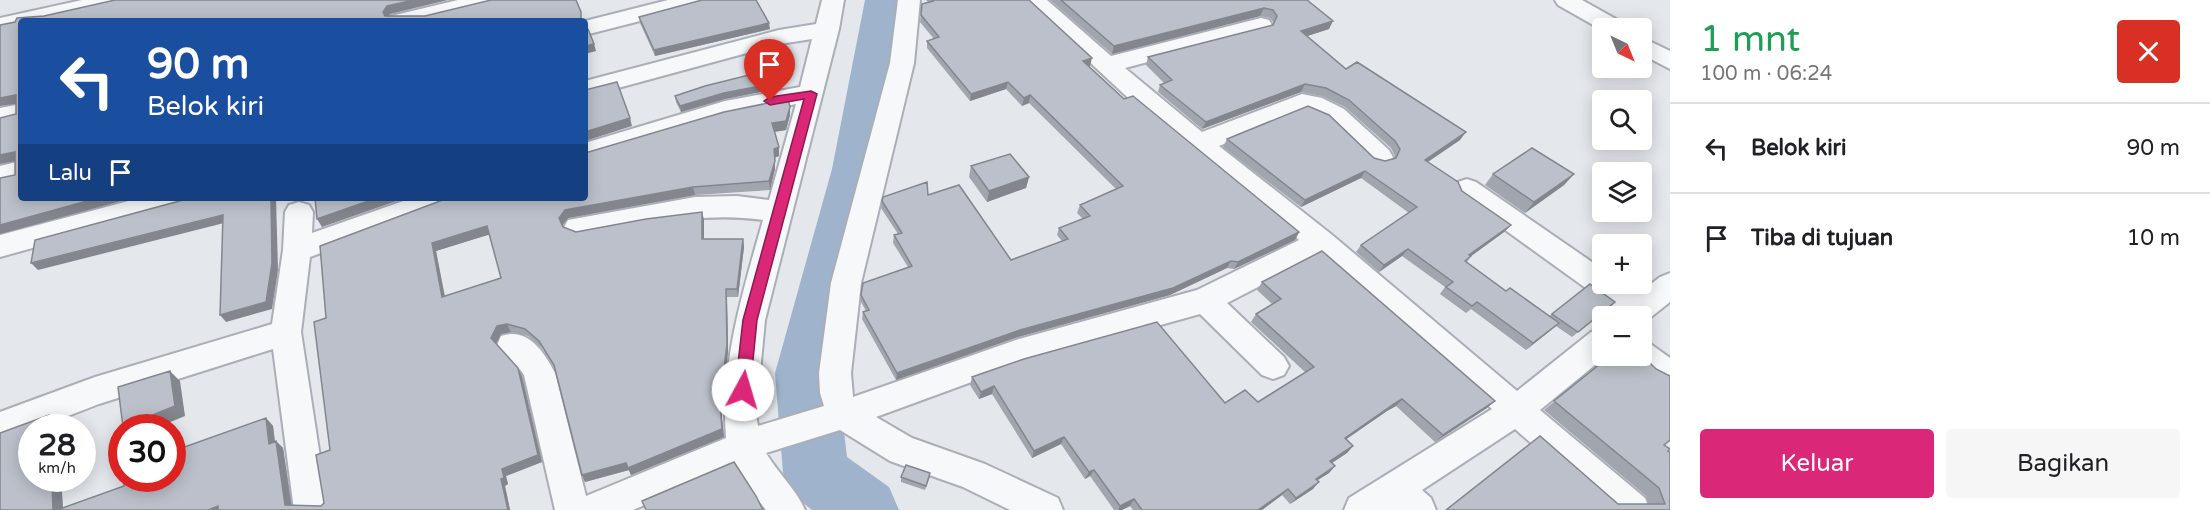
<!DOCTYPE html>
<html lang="id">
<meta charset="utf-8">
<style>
:root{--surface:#fff;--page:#f6f6f6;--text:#202124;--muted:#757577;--line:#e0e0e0;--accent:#db2777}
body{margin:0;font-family:"Varela Round",sans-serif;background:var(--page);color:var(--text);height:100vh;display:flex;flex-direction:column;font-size:22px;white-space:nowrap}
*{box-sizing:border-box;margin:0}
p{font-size:20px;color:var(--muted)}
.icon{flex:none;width:33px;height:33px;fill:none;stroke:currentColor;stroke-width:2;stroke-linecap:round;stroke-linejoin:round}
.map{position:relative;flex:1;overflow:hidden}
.drawer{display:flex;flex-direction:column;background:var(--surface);width:540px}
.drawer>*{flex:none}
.top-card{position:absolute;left:18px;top:18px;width:570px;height:183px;border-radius:6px;box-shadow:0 3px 15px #0003;background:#1a4fa0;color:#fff;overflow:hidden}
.needle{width:39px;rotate:137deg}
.tools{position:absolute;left:1592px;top:18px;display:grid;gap:12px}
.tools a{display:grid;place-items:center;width:60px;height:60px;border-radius:6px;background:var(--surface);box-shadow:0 3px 15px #0003;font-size:30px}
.speed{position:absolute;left:18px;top:414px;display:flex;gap:12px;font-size:30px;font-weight:700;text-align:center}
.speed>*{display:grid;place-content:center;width:78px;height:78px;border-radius:50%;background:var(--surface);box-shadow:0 3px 15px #0003;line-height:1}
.speed small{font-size:15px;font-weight:400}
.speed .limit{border:9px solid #d22;background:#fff;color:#111}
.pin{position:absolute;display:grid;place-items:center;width:51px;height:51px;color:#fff;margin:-62px -26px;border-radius:50% 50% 50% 0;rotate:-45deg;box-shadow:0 0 6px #0007}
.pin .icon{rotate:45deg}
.me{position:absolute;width:66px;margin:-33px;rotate:6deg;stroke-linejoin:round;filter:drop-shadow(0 0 4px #0008)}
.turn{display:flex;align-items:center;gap:21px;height:126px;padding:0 30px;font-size:27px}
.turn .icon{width:78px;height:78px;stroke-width:2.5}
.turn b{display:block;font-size:42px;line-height:51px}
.then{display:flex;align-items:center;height:57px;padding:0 30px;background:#0003;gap:12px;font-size:22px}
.round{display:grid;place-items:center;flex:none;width:63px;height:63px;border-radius:6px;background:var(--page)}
.summary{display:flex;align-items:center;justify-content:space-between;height:102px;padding:0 30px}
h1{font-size:36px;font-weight:600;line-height:45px;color:#1e9e55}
.action{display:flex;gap:12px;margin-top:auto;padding:12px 30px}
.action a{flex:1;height:69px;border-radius:6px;background:var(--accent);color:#fff;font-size:24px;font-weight:600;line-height:69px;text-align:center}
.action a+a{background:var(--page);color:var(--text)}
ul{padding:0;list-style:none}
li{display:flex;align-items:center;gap:18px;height:90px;padding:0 30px;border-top:2px solid var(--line)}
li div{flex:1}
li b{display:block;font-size:22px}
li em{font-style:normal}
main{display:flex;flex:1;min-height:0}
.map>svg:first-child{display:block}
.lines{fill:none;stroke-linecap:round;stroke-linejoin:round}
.river{fill:#9fb4cc;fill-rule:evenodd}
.street-casing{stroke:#a9aeb7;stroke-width:4}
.street{fill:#f7f8fa;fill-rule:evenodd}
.wall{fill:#a1a5ae;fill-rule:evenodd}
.shaded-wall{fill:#83868d}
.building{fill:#bbc0ca;stroke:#83868d;stroke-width:1.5;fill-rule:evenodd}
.route{fill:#db2777;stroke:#8e194d;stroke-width:1.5}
</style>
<main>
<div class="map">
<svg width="1670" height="510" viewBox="0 0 1670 510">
<rect width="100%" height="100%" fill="#e4e7ec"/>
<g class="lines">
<path class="river" d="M865 0H909L884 169 837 373 847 457 889 487 899 510H812L793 495 783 473 775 373 832 169Z"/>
<g class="street-casing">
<path id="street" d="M82 0H124L121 5 49 21H21V27L0 32V18Z
M458 0H497L494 5 428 21H388L391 16Z
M668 0H706L703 5 585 35V21Z
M822 0H844L839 29 765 320 756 414 758 426 824 406 820 393 819 373 831 283 890 63 898 0H920L914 63 861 283 851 373 853 397 1019 339 1197 290 1299 240 1139 108 1023 0H1047L1111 56 1261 18 1269 20 1272 25 1269 30 1125 68 1202 132 1302 94 1322 98 1344 109 1389 150 1393 157 1389 164 1380 166 1371 164 1326 121 1304 111 1219 146 1331 234 1517 391 1591 332 1602 328V356H1606L1540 410 1645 498 1650 510H1607L1515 429 1422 490 1431 498 1436 510H1344L1349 498 1492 409 1318 256 1227 303 1284 357 1289 366 1284 375 1273 379 1262 375 1200 314 1021 364 876 417 912 438 985 464 1058 498 1063 510H1010L963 487 890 461 840 430 766 453C778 473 796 489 805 510H766L753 494 736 466 633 510H555L524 375C516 362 503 358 497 345L501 336C528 327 544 352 555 373L586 496 726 438C720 364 743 291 763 220 701 211 640 227 578 238L568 234 564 227 568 220 695 197 737 196 769 200 796 104 725 118 585 161V143L725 101 800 87 812 39 780 44 585 97V81L779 30 816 24Z
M1555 0H1582L1623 23 1626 28 1602 30 1558 5Z
M1641 37 1670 51V69L1641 54Z
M21 104V120L0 126V108Z
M21 161V181L0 186V166Z
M1467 179 1476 182 1602 269V284H1624L1638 294 1660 277 1670 273V302L1641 325V316H1617L1619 312 1458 196 1454 189 1458 182Z
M140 198H192L188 205 0 257V235Z
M412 198H455L451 205 310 257 301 332 328 510H294L273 349 99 404 37 428H32V430L0 442V412L95 377 272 324 283 250 285 212 289 205 299 202 309 205 313 212 312 233Z
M1641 341 1652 345 1670 358V389C1654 383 1634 371 1626 356H1641Z"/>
</g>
<use href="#street" class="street"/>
</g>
<path class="wall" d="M926 0H1029L1090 66H1089L1124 99 1299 232 1295 240 1234 269 1227 268 1170 295 1018 337 896 380 862 319 863 312 866 311 861 302V295L908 267 893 243 894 235 898 234 881 208 882 201 928 195 1011 260 1062 241 1057 235 1059 228 1083 219 1077 213 1080 205 1116 189 1029 103 1022 106 1006 89 970 101 927 48V41L934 39 920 22 922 4 928 2Z
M1050 0H1307L1329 29 1307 36 1346 69 1460 140 1428 162 1462 191 1511 225 1504 232 1471 256 1467 262 1506 291 1549 316 1552 314 1615 302 1572 337 1556 326 1526 350 1471 309 1466 313 1440 294 1445 287 1402 256 1379 272 1356 252 1361 245 1409 213 1361 178 1301 207 1223 147 1227 139 1374 158 1385 161 1394 158 1395 156 1391 148 1345 107 1322 96 1301 92 1202 129 1158 92 1160 85 1164 83 1146 65 1148 57 1273 25 1274 23 1270 18 1260 16 1112 54Z
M639 17 770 29 655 56 640 23Z
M776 83V89L725 99 681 112 676 102 675 96Z
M788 99 790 107V115L786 130 774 132 779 147V156L774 158 775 169 770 190 695 195 568 218 562 225 563 227 576 232 646 219 702 212 704 220V239H743L744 247 738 297H727L728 352 721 409 724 437 631 475 629 470 585 482 582 475 554 367 542 348 528 336 511 332 501 334 496 344 518 368 522 376 542 462 506 476 508 484 505 486 510 510H0V433L49 415 58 422 59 428H32V478H61L63 508 124 486V481L130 478H172V463L177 462 176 450 266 418 273 426 275 442 276 441 283 448 292 505 321 506 324 503 316 455 330 450 314 322 326 318 320 246 448 198H585V153L724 112ZM490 234 501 278 445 296 436 251Z
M971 166 1029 177 1026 188 987 202 969 177Z
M1493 174H1574L1564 185 1525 213 1485 185Z
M1262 282 1487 408 1435 442 1396 406 1387 411 1346 439 1353 446 1347 453 1332 463 1335 466 1329 473 1317 480 1313 489 1290 504 1282 495 1262 510H1133L1130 506 1122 510H1114L1090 476 1085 479 1061 444 1032 458 992 394 979 399 970 385 972 377 1225 403 1258 402 1305 372 1251 322 1256 314 1272 304 1257 290Z
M1608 356H1641L1664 445 1668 451 1670 510 1618 504H1649L1646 496 1544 410 1607 358Z
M901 477H930L925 490 901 482Z"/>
<path class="shaded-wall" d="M414 0H448L390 14 386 20 383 12 387 6Z
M1264 8 1260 16 1112 54 1114 46Z
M1333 21 1329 29 1298 39 1301 31Z
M769 23 770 29 655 56 654 50Z
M594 44 596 51 585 54V46Z
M1092 58 1090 66 1081 69 1083 61Z
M1008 82 1006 89 970 101 971 94Z
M776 83V89L725 99 681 112 680 106 724 93Z
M1305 84 1301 92 1202 129 1206 122Z
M16 95 21 103 0 106V98Z
M1030 95 1029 103 1022 106 1024 98Z
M790 107V115L786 130 773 132 772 123Z
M630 118 632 126 585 141V132Z
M1466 132 1460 140 1420 167 1425 160Z
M779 147V156L774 158V149Z
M15 152 21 160 0 164V155Z
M775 161V169L770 190 769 181Z
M1365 171 1361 178 1301 207 1305 200Z
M1574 174 1564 185 1525 213 1534 202Z
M1029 177 1026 188 987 202 989 191Z
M693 187 695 195 568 218 562 226 559 218 565 210Z
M98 198H132L0 234V225Z
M271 198H276L278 270 272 309 226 322 220 315Z
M377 198H405L322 227 317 219Z
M702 212 704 220V247L702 239Z
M223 215 228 222 38 270 31 263Z
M1511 225 1504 232 1463 262 1469 255Z
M487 226 491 234 436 251 446 304 442 297 432 243Z
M1299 232 1295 240 1234 269 1238 262Z
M743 239 744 247 738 297 737 289Z
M1408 249 1402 256 1379 272 1384 265Z
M1231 261 1227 268 1170 295 1018 337 896 380 897 373 1020 330Z
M726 289 727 297 728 352 721 409 724 437 631 475 628 468 720 402Z
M1559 323 1551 330 1526 350 1533 343Z
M507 324 511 332 501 334 495 346 491 338 497 326Z
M518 368 522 376 542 462 506 476 508 484 505 486 510 510H508L501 479Z
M170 371 180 381 185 416 156 428 123 427Z
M994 386 992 394 979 399 981 392Z
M1402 399 1396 406 1387 411 1338 445 1345 438 1394 404Z
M1495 401 1487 408 1435 442 1443 435Z
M49 415 58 422 59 428H49Z
M266 418 273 426 276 451 269 444Z
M1064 437 1061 444 1032 458 1034 451Z
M276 441 283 448 292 510 285 505Z
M1353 446 1347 453 1324 468 1330 461Z
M626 463 629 470 585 482 582 475Z
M1335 466 1329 473 1310 485 1316 479Z
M1094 470 1090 476 1085 479 1089 472Z
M52 478H61L63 510H53Z
M1319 482 1313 489 1290 504 1296 498Z
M1288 489 1282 495 1262 510H1258Z
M1134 499 1130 506 1122 510H1118L1120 506Z
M218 506 223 510H208Z"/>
<path class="building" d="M115 0H414L387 6 383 12 385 16H425L491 0H576L581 12V21H21V198H98L0 225V178L15 175V152L0 155V118L16 114V95L0 98V25L15 22 17 18 44 16Z
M702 0H756L769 23 654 50 639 17Z
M932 0H1029L1092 58 1083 61 1124 99 1133 96 1299 232 1238 262 1231 261 1173 288 1020 330 897 373 863 312 869 310 861 295 863 283 912 266 894 235 902 233 882 201 883 197 927 182 928 195 959 185 1011 260 1068 239 1059 228 1090 216 1080 205 1123 186 1030 95 1024 98 1008 82 971 94 927 41 939 37 921 15 922 4 933 1Z
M1061 0H1307L1333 21 1301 31 1346 69 1357 62 1466 132 1425 160 1458 182 1462 191 1511 225 1469 255 1471 256 1465 261 1506 291 1510 288 1559 323 1533 343 1477 302 1472 306 1446 287 1453 282 1408 249 1384 265 1361 245 1417 207 1365 171 1305 200 1227 139 1308 106 1329 115 1374 158 1385 161 1396 158 1400 149 1395 141 1349 100 1326 88 1305 84 1206 122 1160 85 1172 80 1148 57 1273 25 1277 16 1273 10 1264 8 1114 46Z
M585 28 588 29 594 44 585 46Z
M769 70 776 83 724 93 680 106 675 96 705 86Z
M617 82 630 118 585 132V90Z
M788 99 790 107 786 121 772 123 779 147 774 149 775 161 769 181 693 187 565 210 559 218 563 227 576 232 646 219 702 212V239H743L737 289H726L727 344 720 402 722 429 628 468 626 463 582 475 554 365 539 341 525 329 507 324 497 326 491 338 518 368 538 455 502 469 504 478 501 479 508 510H218V506L208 510H57L124 486V481L130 478H172V463L177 462 176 450 266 418 269 444 276 441 285 505 321 506 324 503 316 455 330 450 314 322 326 318 320 246 448 198H585V153L724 112ZM487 226 501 278 442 297 432 243Z
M1532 148 1574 174 1534 202 1493 174Z
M1010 154 1029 177 989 191 971 166Z
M184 198H271L272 263 266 302 220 315 223 215 31 263 35 240 183 200Z
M315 198H377L317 219Z
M1322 251 1495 401 1443 435 1402 399 1394 404 1345 438 1353 446 1330 461 1335 466 1316 479 1319 482 1296 498 1288 489 1258 510H1142L1134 499 1120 506 1094 470 1089 472 1064 437 1034 451 994 386 981 392 972 377 1024 359 1157 322 1225 403 1245 390 1258 402 1314 367 1256 314 1281 299 1262 282Z
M1590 284 1615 302 1578 332 1552 314Z
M1641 354 1656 369 1670 376V440L1664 445 1670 449 1668 451 1670 452V510H1446L1540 436 1618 504H1665L1659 488 1554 401 1610 356H1641Z
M170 371 175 406 123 427 118 387Z
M49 415V428H32V478H52L53 510H0V433Z
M734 462 756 496 763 510H646L642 501Z
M906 465 930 473 926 486 901 477Z"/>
<path class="route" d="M811 91 817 94 757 320 750 390 748 395 743 397 737 395 735 390 743 320 804 99 770 105 764 101 770 97Z"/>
</svg>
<div class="tools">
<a><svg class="needle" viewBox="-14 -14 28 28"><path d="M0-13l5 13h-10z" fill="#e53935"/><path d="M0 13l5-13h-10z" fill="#757577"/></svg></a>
<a><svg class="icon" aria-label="search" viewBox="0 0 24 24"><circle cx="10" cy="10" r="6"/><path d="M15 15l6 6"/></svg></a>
<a><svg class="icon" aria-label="layers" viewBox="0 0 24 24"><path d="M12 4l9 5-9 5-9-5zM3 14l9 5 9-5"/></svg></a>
<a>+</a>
<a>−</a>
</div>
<div class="speed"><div>28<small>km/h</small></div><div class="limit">30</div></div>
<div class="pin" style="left:770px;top:101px;background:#d93025"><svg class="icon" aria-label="arrive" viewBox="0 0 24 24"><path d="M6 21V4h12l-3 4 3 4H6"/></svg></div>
<svg class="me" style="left:743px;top:390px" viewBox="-20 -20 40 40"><circle r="19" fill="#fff"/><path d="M0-13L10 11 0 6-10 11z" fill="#db2777"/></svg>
<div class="top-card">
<div class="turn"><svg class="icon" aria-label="left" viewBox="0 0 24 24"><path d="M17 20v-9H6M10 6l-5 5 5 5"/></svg><div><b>90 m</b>Belok kiri</div></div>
<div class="then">Lalu<svg class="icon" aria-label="arrive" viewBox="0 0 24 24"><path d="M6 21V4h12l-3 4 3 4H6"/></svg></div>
</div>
</div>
<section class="drawer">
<div class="summary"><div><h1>1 mnt</h1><p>100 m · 06:24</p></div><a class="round" style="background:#d93025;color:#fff"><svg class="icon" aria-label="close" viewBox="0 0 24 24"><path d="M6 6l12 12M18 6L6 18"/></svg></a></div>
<ul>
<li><svg class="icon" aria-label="left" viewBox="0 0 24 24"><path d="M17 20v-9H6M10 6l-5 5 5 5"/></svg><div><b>Belok kiri</b></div><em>90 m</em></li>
<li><svg class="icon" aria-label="arrive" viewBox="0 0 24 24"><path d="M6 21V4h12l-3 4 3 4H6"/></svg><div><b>Tiba di tujuan</b></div><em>10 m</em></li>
</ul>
<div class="action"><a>Keluar</a><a>Bagikan</a></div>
</section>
</main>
